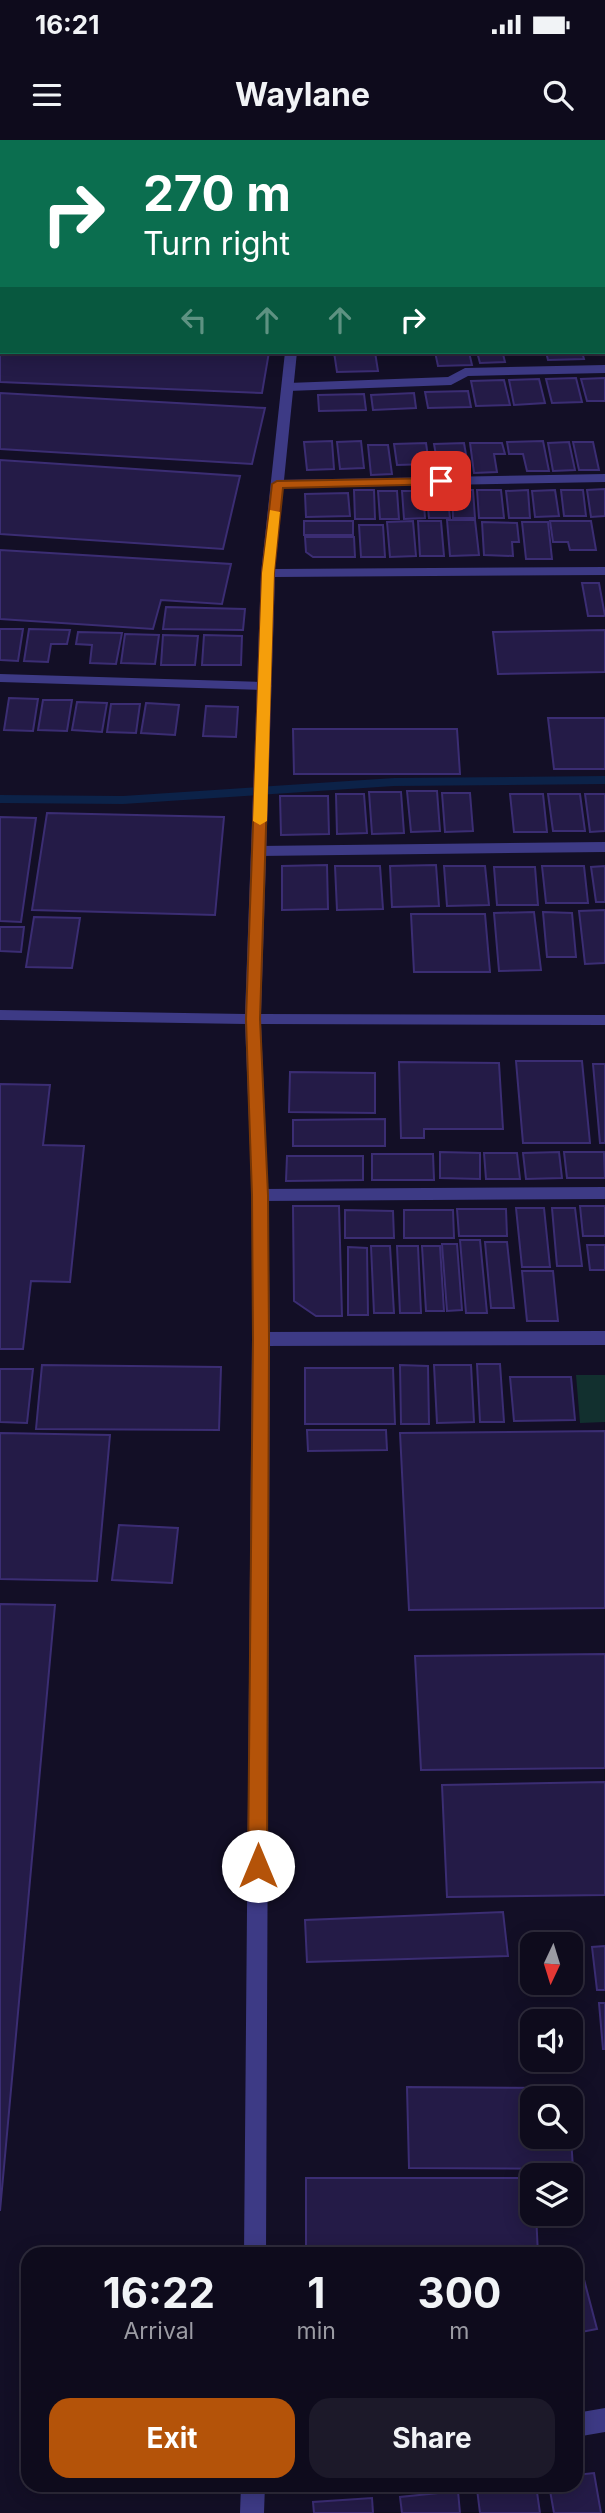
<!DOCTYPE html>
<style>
:root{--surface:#0e0b1c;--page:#1c1929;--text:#f1f3f6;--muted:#9b9ba3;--line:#2e2b3b;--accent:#b45309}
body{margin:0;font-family:Inter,sans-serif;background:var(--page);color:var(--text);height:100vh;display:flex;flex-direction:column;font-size:26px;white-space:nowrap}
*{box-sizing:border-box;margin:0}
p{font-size:23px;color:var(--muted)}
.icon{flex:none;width:38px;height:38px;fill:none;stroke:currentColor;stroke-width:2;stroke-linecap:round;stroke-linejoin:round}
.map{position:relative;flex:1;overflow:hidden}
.side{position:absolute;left:21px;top:2107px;width:562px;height:245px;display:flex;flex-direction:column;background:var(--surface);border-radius:21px;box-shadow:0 4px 18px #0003,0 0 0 2px var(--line)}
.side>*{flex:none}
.guide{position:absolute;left:0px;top:0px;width:606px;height:214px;box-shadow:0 4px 18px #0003,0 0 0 2px var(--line);background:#0b6e4f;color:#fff;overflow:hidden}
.needle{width:46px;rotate:184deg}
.buttons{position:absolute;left:520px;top:1792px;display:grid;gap:14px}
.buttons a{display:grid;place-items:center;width:63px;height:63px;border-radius:14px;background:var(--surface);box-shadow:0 4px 18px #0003,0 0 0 2px var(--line);font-size:35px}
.pin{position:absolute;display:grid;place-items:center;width:60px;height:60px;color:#fff;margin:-30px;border-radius:14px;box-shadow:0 4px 10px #0006}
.me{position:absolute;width:77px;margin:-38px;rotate:0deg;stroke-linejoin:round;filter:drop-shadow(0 0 5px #0008)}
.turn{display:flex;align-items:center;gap:24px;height:147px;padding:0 28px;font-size:32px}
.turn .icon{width:91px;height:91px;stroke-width:2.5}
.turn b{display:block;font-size:49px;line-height:60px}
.lanes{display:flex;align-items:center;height:66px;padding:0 28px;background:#0003;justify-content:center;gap:35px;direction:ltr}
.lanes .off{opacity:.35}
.eta{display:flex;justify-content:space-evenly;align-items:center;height:119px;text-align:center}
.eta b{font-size:42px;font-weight:700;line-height:49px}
.action{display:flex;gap:14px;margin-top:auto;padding:14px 28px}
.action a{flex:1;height:80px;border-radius:21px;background:var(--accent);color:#fff;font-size:28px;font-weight:700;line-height:80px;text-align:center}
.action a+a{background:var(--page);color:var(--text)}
.status{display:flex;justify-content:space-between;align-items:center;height:49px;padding:0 35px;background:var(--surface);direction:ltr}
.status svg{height:19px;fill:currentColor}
header{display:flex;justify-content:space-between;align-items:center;height:91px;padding:0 28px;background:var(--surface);font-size:32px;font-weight:700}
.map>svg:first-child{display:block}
.green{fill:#12302f}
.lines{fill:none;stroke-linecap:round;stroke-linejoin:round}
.stream{fill:#0c2248;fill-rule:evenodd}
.building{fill:#241b47;stroke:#3b2d73;stroke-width:2}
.service{fill:#3d3a85;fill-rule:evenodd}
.minor{fill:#3d3a85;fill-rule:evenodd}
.tertiary{fill:#3d3a85;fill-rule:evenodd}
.route{fill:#b45309;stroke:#753606;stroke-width:2}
.slow{fill:#f59e0b}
</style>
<div class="status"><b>16:21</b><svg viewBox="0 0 49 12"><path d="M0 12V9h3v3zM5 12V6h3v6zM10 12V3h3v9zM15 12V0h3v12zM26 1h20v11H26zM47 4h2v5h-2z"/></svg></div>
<header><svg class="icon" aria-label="menu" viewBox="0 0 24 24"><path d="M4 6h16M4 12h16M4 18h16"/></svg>Waylane<svg class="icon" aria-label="search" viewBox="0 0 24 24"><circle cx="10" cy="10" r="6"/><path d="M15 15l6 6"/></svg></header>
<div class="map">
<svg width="605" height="2373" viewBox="0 0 605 2373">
<rect width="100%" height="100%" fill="#130f26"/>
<path class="green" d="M576 1235H605V1282L580 1283Z"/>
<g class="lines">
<path class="stream" d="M605 636V644L394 646 123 664 0 663V655L123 656 394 638Z"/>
</g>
<path class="building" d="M0 0H159L188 1 2 2V75Z
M0 196 2 212H269L262 253 0 242Z
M334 212H375L378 231 337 232Z
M435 212H469L472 225 438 226Z
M477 212H515L516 214H503L505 222 480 223Z
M546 212H582L584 219 548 220Z
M576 238 582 262 552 263 546 239Z
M605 238V261H587L581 239Z
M539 239 545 263 514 265 509 240Z
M504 240 510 265 476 266 471 241Z
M468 251 471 267 428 268 425 252Z
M0 253 265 268 252 324 0 309Z
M414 253 416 268 373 270 371 255Z
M364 254 366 270 319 271 318 255Z
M332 301 334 329 307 330 304 302Z
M361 301 364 328 340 329 337 302Z
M543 301 549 331H527L523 314H509L507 302Z
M569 302 575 330 553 331 548 303Z
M573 302H593L599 330H579Z
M426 303 429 324 397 325 394 304Z
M464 303 468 326 438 327 434 304Z
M470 303H502L505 314H494L497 332 474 333Z
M368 305H388L392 334 371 335Z
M0 320 240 336 223 409 0 394Z
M605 349V376L591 377 587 350Z
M354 350H374L375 379H355Z
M426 350H447L450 378H429Z
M452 350H473L475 378H453Z
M477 350H501L504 378H479Z
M528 350 530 378H509L506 351Z
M555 350 559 376 535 377 532 351Z
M561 350H583L586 376H564Z
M378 351H397L399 379H380Z
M402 351H423L425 378 404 379Z
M348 353 350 376 306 377 305 354Z
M447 380H475L479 415 450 416Z
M304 381H353V395H304Z
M413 381 416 416 390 417 387 382Z
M418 381H441L444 416H420Z
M550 381H591L596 410H570L568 402H553Z
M482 382 517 383 519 402H512L513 416 484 415Z
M522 382H548L552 419H526Z
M359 385H383L385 417H361Z
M305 397H354L355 417H313L306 412Z
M0 410 231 424 222 464 161 460 153 489 0 479Z
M582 443H599L605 476H588Z
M166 467 245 469 243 490 163 489Z
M0 489H23L18 521 0 520Z
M29 489 70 490 67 504H51L48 522 24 521Z
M605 490V532L498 534 493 492Z
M78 492 122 493 116 524 90 523 92 505 76 504Z
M125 494 159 495 155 524 121 523Z
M163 495 198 496 195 525H161Z
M204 495 242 496 241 525H202Z
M9 558 38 559 33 591 4 590Z
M43 560H72L67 591 38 590Z
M77 562 107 563 102 592 72 590Z
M146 563 179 565 175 595 141 593Z
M111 564H140L136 593 107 592Z
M206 566 238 567 236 597 203 596Z
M548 578H605V629H554Z
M293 589H457L460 634H294Z
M407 651H437L440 691 411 692Z
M369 652H401L404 693 372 694Z
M442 653H470L473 691 445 692Z
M336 654H364L367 693 337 694Z
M510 654H543L547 692H514Z
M548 654H580L585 691H553Z
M585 654H605V691L590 692Z
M280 656H328L329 694 281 695Z
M47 673 224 677 215 775 32 770Z
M0 677 36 678 21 782 0 781Z
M327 725 328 769 282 770V726Z
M436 725 439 766 392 767 390 726Z
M335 726H380L383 769 337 770Z
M444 726H485L489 765 447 766Z
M542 726H584L588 763H546Z
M605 726V762H596L591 727Z
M494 727H535L538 765H497Z
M605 770V823L585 824 579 771Z
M534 772 541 830 499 831 494 773Z
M543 772 572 773 576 817H547Z
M411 774H485L490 832H414Z
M34 777 80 778 72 828 26 827Z
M0 787H24L21 812 0 811Z
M516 921H582L590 1003H523Z
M399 922 499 923 503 989H424V998H401Z
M593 924H605V1003H600Z
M290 932 375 933V973L289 972Z
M0 944 50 945 43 1005 84 1006 70 1142 31 1141 23 1209H0Z
M385 979V1006H293V980Z
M440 1012 480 1013V1039L440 1038Z
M559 1012 562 1038 526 1039 523 1013Z
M564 1012H604L605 1038H567Z
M484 1013H517L520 1039H486Z
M372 1014H433L434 1040H372Z
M287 1016H363V1040L286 1041Z
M293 1066H339L342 1176H316L294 1161Z
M580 1066H605V1096H583Z
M516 1068H544L550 1127H522Z
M552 1068H575L582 1126H557Z
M457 1069H506L507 1096H459Z
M345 1070 393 1071 394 1098H345Z
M404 1070H453L454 1098H404Z
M460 1100H480L487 1173H466Z
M485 1102H507L514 1168H491Z
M442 1104H457L462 1170 447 1171Z
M587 1105H605V1130H590Z
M371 1106H390L394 1173H374Z
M397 1106H418L421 1173H400Z
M422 1106H440L444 1171H426Z
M348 1107 367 1108 368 1175H348Z
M522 1131H553L558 1181H527Z
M477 1224H500L504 1282H480Z
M42 1225 221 1227 219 1290 36 1289Z
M400 1225 428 1226 429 1284H401Z
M434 1225H471L474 1282 437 1283Z
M305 1228H393L395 1284H305Z
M0 1229H33L27 1283 0 1282Z
M510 1237H571L575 1280 514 1281Z
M307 1290H386L387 1310 308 1311Z
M605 1291V1468L409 1470 400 1293Z
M0 1293 110 1295 97 1441 0 1439Z
M119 1385 178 1388 172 1443 112 1440Z
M0 1464 55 1465 0 2071Z
M605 1514V1628L421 1630 415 1516Z
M605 1642V1755L447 1757 442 1645Z
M503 1772 508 1816 307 1822 305 1780Z
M605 1806V1850H597L592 1807Z
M599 1863H605V1909H603Z
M407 1947 568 1948 569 1958H532V1997H570V1981L573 2029 409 2028Z
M306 2038H532V2074H536L538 2114H306Z
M581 2128 597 2189 576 2193V2129Z
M594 2333 601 2373H554L549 2345H576V2335Z
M518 2345H536L540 2373H480L477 2349Z
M458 2351 460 2373H402L400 2357Z
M372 2358 373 2373H314L313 2362Z"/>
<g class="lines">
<path class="service" d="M605 225V233L468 236 451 245 288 251 282 247 288 243 448 237 465 228Z
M605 334V342L277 348 271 344 277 340Z
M0 534 265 542 272 546 265 550 0 542Z
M605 702V712L259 716 252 711 259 706Z"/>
<path class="minor" d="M605 1047V1059L260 1061 252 1055 260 1049Z
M605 1191V1205L261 1206 255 1204 252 1199 255 1194 261 1192Z
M605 2268V2292L576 2297V2273Z"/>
<path class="tertiary" d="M309 0H319V2H309Z
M285 212H297L275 429 605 427V435L275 437 261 874 605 875V885L261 884 268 1055 270 1199 266 2114H244L252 1199V1055L245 884 0 880V870L245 874 261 433Z
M241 2345H265L264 2373H240Z"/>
</g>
<path class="route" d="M441 338 445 339V344L283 348 274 433 260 879 268 1055 269 1199 267 1726 264 1732 258 1734 251 1732 248 1726 253 1199 252 1055 246 879 262 433 272 344 277 341Z"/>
<path class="slow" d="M270 370 280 372 274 433 267 681 260 685 253 681 262 433Z"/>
</svg>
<div class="buttons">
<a><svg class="needle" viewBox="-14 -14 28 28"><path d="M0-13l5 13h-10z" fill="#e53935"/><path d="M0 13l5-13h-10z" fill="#9b9ba3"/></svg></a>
<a><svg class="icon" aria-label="sound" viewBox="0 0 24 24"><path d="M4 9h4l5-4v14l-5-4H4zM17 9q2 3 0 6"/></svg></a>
<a><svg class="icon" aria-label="search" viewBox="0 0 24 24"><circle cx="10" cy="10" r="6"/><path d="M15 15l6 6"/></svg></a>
<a><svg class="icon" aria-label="layers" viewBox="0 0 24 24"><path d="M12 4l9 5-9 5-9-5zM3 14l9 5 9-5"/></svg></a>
</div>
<div class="pin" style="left:441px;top:341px;background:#d93025"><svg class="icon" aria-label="arrive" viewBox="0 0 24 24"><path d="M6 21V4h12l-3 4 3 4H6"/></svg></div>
<svg class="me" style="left:258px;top:1726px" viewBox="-20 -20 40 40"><circle r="19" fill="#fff"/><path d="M0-13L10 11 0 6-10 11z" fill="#b45309"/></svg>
<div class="guide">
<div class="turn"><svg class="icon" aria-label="right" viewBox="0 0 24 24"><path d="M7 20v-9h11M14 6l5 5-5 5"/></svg><div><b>270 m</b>Turn right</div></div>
<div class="lanes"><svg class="icon off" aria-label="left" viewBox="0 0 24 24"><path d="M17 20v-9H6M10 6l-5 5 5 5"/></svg><svg class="icon off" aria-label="ahead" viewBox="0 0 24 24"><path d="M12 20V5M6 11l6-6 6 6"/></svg><svg class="icon off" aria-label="ahead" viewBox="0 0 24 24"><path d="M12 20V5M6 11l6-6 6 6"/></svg><svg class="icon" aria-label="right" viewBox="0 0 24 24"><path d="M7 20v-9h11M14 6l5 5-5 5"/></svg></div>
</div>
<section class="side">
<div class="eta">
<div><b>16:22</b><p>Arrival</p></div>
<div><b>1</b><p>min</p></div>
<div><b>300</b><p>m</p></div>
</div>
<div class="action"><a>Exit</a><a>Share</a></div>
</section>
</div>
